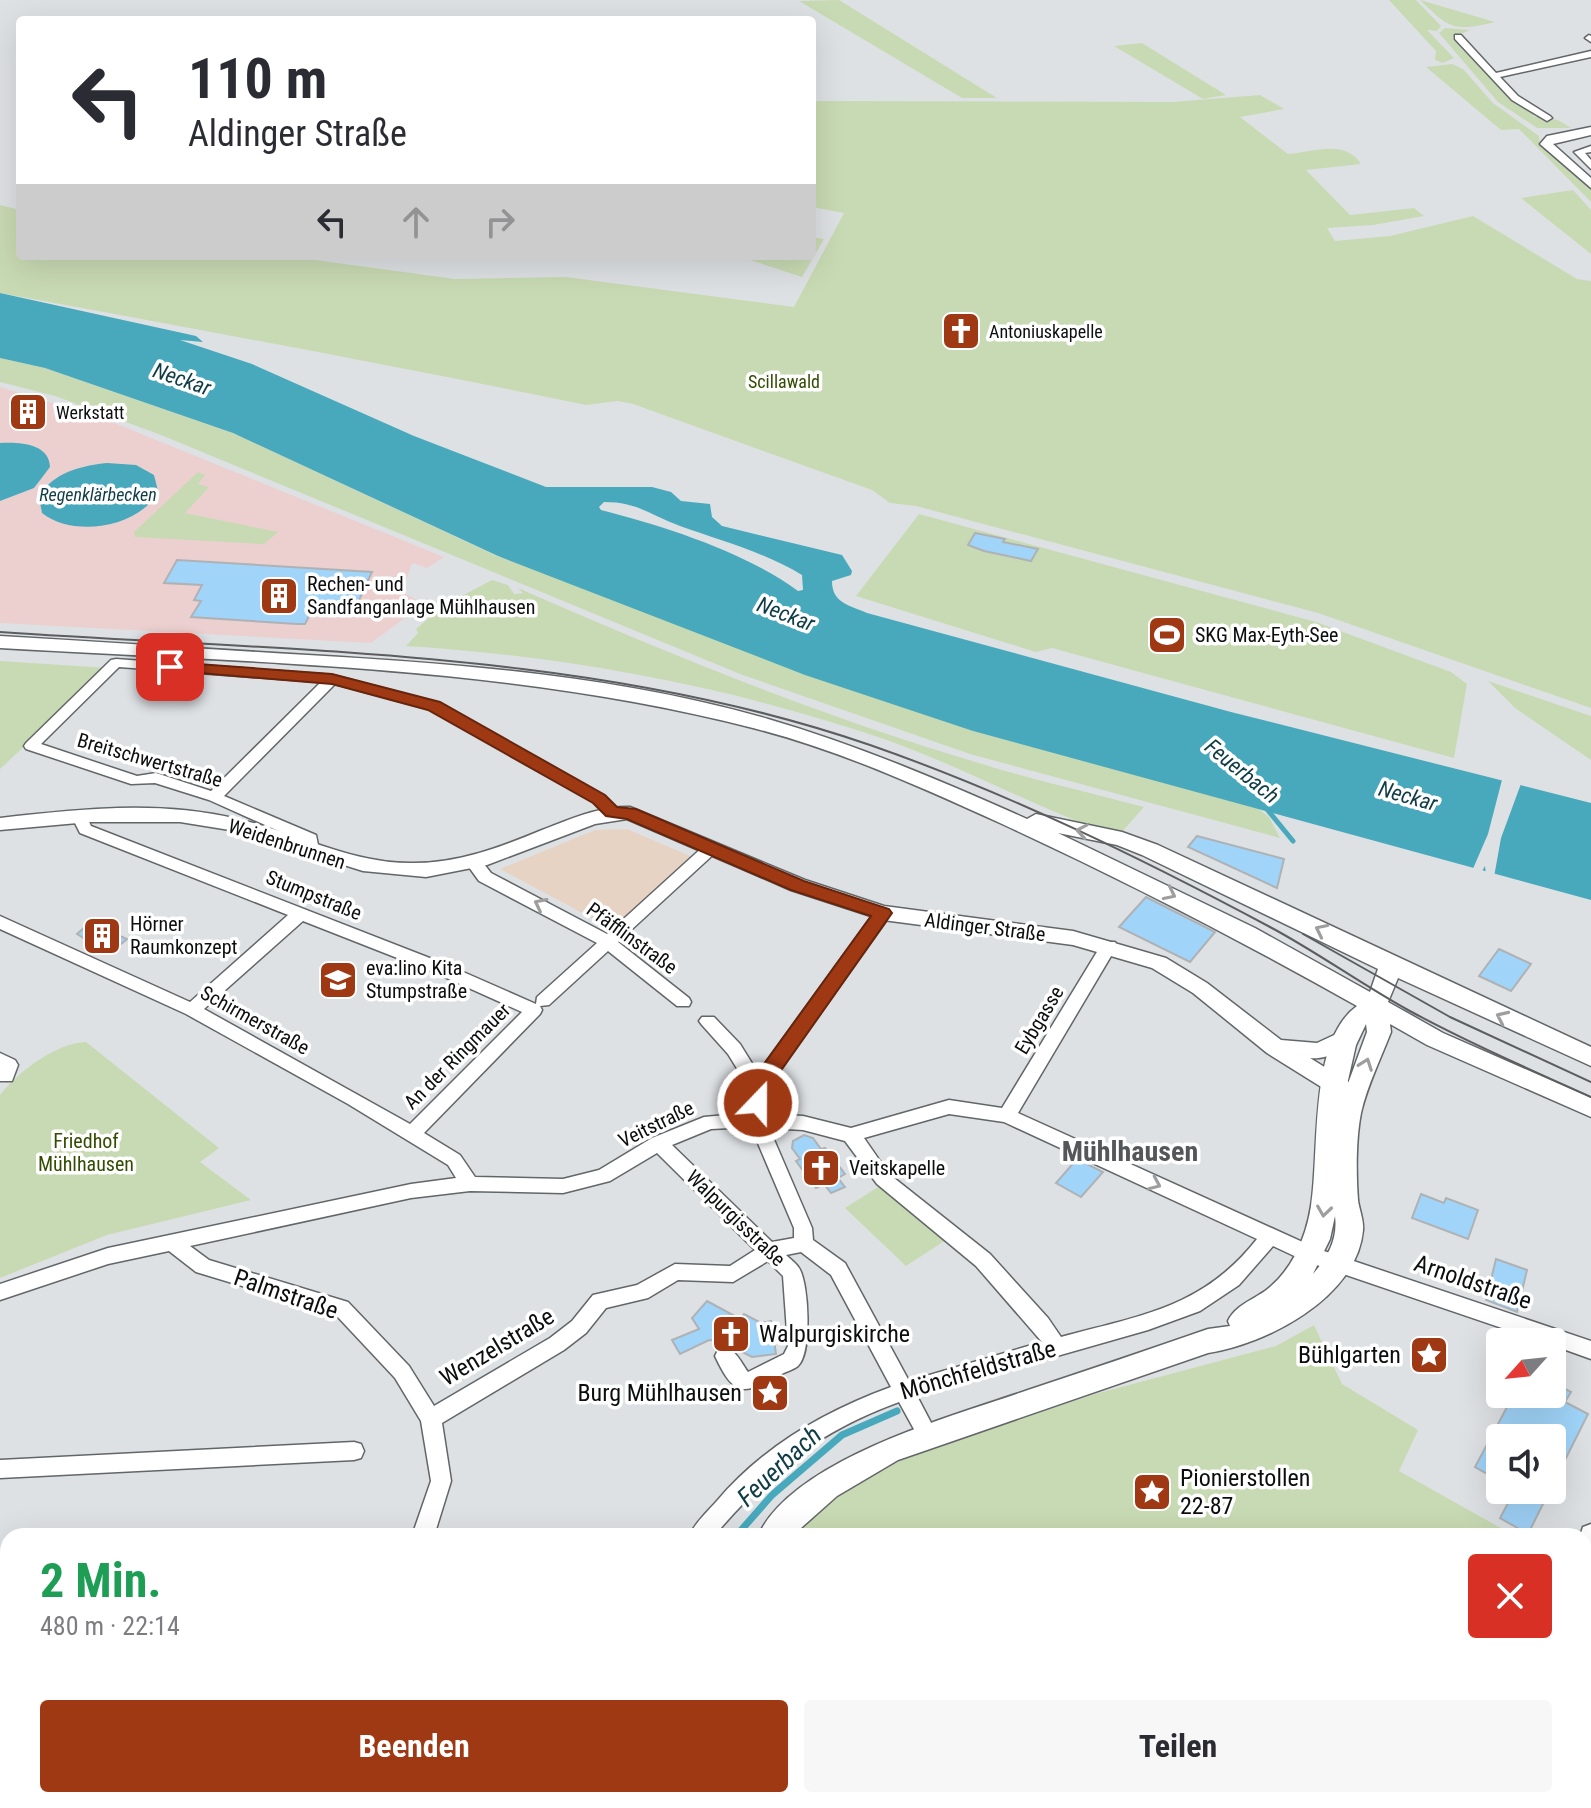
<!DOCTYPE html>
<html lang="de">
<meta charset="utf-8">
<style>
:root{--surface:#fff;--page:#f7f7f7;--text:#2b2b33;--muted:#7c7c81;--accent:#9f3914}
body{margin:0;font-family:"Roboto Condensed",sans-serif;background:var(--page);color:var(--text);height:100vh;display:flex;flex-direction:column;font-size:30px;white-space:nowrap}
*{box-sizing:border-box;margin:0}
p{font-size:26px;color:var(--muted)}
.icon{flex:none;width:44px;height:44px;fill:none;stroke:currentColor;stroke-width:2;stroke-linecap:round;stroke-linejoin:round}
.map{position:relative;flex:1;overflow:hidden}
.panel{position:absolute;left:0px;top:1528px;width:1592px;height:280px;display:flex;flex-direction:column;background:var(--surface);border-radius:24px 24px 0 0;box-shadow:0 8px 32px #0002}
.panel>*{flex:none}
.banner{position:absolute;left:16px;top:16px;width:800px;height:244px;border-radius:8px;box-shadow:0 8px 32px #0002;background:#fff;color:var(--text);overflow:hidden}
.needle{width:52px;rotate:243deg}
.controls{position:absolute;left:1486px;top:1328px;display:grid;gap:16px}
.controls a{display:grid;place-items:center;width:80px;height:80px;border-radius:8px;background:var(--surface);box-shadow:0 8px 32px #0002;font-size:40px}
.pin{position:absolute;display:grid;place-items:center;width:68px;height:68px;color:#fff;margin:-34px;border-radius:16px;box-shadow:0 4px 12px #0006}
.me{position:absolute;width:88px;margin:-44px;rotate:22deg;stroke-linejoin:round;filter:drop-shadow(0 0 6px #0008)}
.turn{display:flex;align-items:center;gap:28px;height:168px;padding:0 40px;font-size:36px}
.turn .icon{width:104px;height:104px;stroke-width:2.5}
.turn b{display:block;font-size:56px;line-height:68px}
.lanes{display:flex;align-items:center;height:76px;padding:0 40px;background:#0003;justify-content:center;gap:40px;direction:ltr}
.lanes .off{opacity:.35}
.round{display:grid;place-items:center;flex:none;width:84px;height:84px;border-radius:8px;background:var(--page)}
.summary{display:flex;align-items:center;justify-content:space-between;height:136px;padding:0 40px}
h1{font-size:48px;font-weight:700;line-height:60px;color:#1e9e55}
.button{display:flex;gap:16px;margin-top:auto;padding:16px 40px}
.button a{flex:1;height:92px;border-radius:8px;background:var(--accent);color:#fff;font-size:32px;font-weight:700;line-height:92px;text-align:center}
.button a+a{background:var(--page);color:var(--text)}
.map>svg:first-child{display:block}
.industrial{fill:#ebd0cf}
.education{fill:#e7d3c4}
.green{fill:#c8dab3}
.water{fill:#48a8bc;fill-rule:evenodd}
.pier{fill:#dee1e4}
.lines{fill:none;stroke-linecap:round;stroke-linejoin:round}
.stream-far1{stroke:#48a8bc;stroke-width:5}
.stream{stroke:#48a8bc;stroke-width:7}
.building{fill:#a0d4f9;stroke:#afb2b5;stroke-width:2}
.minor-casing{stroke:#626668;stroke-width:3}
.tertiary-casing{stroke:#626668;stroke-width:3}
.secondary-casing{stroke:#626668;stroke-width:3}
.minor{fill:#fff;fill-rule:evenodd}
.tertiary{fill:#fff;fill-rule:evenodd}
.secondary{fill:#fff;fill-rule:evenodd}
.tram{stroke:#5b5d5f;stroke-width:2}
.oneway{stroke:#9e9e9f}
.route{fill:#9f3914;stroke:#67250d;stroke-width:2}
.labels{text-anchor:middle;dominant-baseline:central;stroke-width:7;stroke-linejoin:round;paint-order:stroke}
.far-poi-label{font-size:18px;fill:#0c0d0e;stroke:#fff;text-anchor:start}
.far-park-label{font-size:18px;fill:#324c02;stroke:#fff}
.far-water-label{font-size:18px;font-style:italic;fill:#0f3c45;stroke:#fff}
.poi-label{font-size:20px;fill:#0c0d0e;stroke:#fff;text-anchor:start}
.street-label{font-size:20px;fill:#0c0d0e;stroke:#fff}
.park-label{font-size:20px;fill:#324c02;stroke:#fff}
.water-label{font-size:22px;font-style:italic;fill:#0f3c45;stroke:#fff}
.near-street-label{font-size:24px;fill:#0c0d0e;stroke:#fff}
.near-poi-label{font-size:24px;fill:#0c0d0e;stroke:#fff;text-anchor:start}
.near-water-label{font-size:26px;font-style:italic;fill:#0f3c45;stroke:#fff}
.district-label{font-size:28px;font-weight:bold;fill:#535759;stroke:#fff}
</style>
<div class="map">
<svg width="1591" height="1808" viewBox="0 0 1591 1808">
<rect width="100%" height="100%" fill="#dee1e4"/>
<path class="industrial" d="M0 387 107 420 444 557 427 568 412 563 402 592 424 604 371 643 0 623Z"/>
<path class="education" d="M627 829 695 858 614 930 500 869 595 830Z"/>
<path class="green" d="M839 0 997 98H962L799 1Z
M1389 0H1416L1441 26 1437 31 1427 30 1454 58 1443 63 1435 60 1436 51Z
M1420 0 1495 22C1454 32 1450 29 1420 0Z
M1445 28 1470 30 1452 38 1511 100 1537 114 1532 116 1558 120 1571 128H1537L1498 102 1439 33Z
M1142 43 1226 95 1203 99 1114 46Z
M1452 64 1463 69 1493 103 1539 136 1540 146 1591 188V202L1519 129 1501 130 1426 67Z
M1260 95 1284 109 1240 117 1288 154C1314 152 1345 139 1361 164L1306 170 1350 215 1414 208 1424 216 1373 225 1327 228 1335 241 1390 236 1473 216 1577 279 1591 281V708L1318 613 916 506 890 503 872 490 633 404 618 401 586 405C391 365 196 329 0 293V205L20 210V256H286L455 279 566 277 794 307 844 213 812 207V101L1173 102Z
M1573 190 1591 210V254L1521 198Z
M812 237 824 239 802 277 738 256H812Z
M0 358 45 368 233 433 497 556 973 731 1256 807 1269 817 1280 838 970 754 740 674 161 435 55 396 0 382Z
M198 472 205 475 198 484 209 487 185 513 278 532 264 544 135 537 134 532Z
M919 514 1316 622 1451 672 1467 684 1454 758 1052 648 1036 652 856 596Z
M492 580 508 585 514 594 523 593 518 588C669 654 822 717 979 763 1033 780 1089 792 1144 807L1121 833 1102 831C1024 802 951 761 872 735 722 685 564 656 406 646L418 633 416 629 443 606Z
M0 661 108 668 0 769Z
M1488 681 1591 716V760L1515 708Z
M86 1042 219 1148 200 1162 251 1200 107 1235 0 1278V1095C19 1071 56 1043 86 1042Z
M881 1185 946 1240 906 1266 845 1208Z
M1314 1325 1342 1384 1418 1430 1399 1471 1515 1536H794L854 1480 937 1446 1095 1394 1276 1346Z
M1584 1574 1591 1577 1588 1725 1591 1727V1808H673L674 1800H1584Z
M325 1800H639L638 1808H323Z"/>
<path class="water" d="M0 293 196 336 203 342 180 340 252 364 414 436 546 487H652L671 492 681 501 710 504 712 517 722 526 842 555 852 571 851 575 832 581C832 603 849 605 867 613L1231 712 1591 803V900L973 731 805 675 498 556 233 433 45 368 0 358ZM604 502C638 502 650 515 680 526 722 541 764 552 802 575L803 590 798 591C745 552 664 526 601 510L599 507Z
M0 443C19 442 49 443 50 467L34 488 0 501Z
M107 463 136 465 154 475 158 491C140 528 73 538 42 513L39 497C53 472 81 466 107 463Z"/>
<path class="pier" d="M1503 776 1522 781 1501 838 1494 877 1486 875 1485 866 1481 873 1472 871 1488 834Z"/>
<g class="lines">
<path class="stream-far1" d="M1266 808 1293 841"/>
<path class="stream" d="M736 1536 772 1495 842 1435 897 1411
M589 1808 591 1800"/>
</g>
<path class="building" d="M975 533 1005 539 1003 542 1038 549 1031 561 984 551 968 545Z
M177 560 372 572 354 611 313 608 305 624H297L191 617 201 601 194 600 202 585 164 583Z
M1197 836 1284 859 1277 888 1188 847Z
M1146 897 1215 932 1190 962 1119 927Z
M109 921 117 925 120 936 127 939 115 949 109 946 104 951 77 934 91 922 98 926Z
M1499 949 1531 964 1511 991 1479 976Z
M804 1135 813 1138 821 1149 825 1148 845 1174 838 1178 845 1187 831 1193 824 1184 816 1188 796 1161 800 1159 792 1148 793 1141Z
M1077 1159 1103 1172 1081 1197 1056 1183Z
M1421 1194 1444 1203 1446 1198 1478 1210 1468 1239 1412 1218Z
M1496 1259 1527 1270 1517 1312 1486 1300Z
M707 1301 740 1319 744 1314 761 1323 771 1321 776 1354 752 1357 721 1341 709 1340 680 1354 672 1340 699 1329 692 1318Z
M1552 1382 1571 1392 1565 1402 1588 1414 1552 1486V1438H1500V1481L1475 1467 1514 1394H1552Z
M1515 1490H1550L1528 1534 1500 1518Z"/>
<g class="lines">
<g class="minor-casing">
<path id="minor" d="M1455 35H1461L1496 73 1591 51V57L1500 77 1518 96 1550 116 1552 118 1547 121 1512 100 1455 39Z
M1589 35 1591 36V42L1585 38Z
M1591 146V152L1585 153 1591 160V169L1574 152Z
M116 659 332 675 439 703 604 796 621 812 613 817 608 816 594 802 429 709 335 684 224 796 316 835 319 850 311 855 306 854 303 842 209 800 155 783 131 784 26 749 24 746 26 743 111 660ZM119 667 321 682 211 791 156 773 137 776 41 744Z
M81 814 86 815 91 826 445 964 536 1004 537 997 597 943 479 881 466 863 468 859H480L491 873 607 934 705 845H715L718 849 715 853 618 942 689 998 691 1002 689 1006H677L608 951 549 1005 540 1006 542 1010 540 1014 424 1133 460 1155 475 1177 563 1179 599 1170 652 1138 704 1117 748 1113 749 1088 728 1054 702 1025 699 1021 702 1017H714L740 1044 758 1073 877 909H889L891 913 889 917 767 1088 766 1114 803 1116 851 1128 949 1100 1002 1108 1103 942H1115L1117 946 1018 1113 1318 1249 1591 1341V1359L1552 1345V1342H1543L1305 1261 1273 1246 1239 1285 1200 1311 1148 1330 917 1396 938 1436 935 1442 928 1445 921 1442 899 1402C819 1431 768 1472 714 1536H689C695 1523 707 1512 716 1502 762 1447 825 1411 891 1387L831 1275 801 1252 786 1255C790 1259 796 1263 799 1268 809 1283 812 1353 798 1366 793 1370 782 1373 776 1377 741 1398 732 1392 715 1356L718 1350C734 1344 740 1361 748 1372L784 1354 788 1346 783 1276 768 1261 733 1282 678 1280 648 1298 606 1308 586 1333 564 1350 442 1423 451 1481 434 1536H412L431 1481 421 1421 395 1378 335 1314 196 1272 169 1251 108 1264 0 1300V1284L108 1248 411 1184 456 1178 448 1165 348 1104 186 1014 0 929V916L190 1002 288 915 80 833 73 819ZM303 921 433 972 522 1012 410 1124 204 1009ZM949 1114 1004 1122 1257 1239C1203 1308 1141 1315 1061 1337L1048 1318 990 1254 889 1174 864 1138ZM751 1127 794 1228V1238L772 1242 672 1145 711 1129ZM769 1128 803 1130 845 1141 877 1184 976 1266 1042 1342 909 1381 845 1263 813 1240 812 1228ZM657 1153 755 1250 730 1266 675 1264 637 1285 593 1295 572 1321 550 1338 434 1406 409 1366 348 1302 209 1260 190 1246 411 1198 470 1191 563 1193 610 1181Z
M0 1053 15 1060 18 1065 12 1081H0Z
M354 1442 361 1444 364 1451 361 1458 354 1460 0 1478V1460Z
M1591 1524V1569L1584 1566V1536H1580L1583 1527Z
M304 1800H328L325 1808H301Z
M549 1800H573L572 1808H548Z"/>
</g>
<g class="tertiary-casing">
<path id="tertiary" d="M1591 127V135L1553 144 1591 178V188L1540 144 1547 136Z
M630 807 805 880 884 906 1073 931 1166 958 1207 983 1281 1040 1317 1043 1347 1029 1355 1031 1358 1037C1350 1050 1325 1060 1310 1058L1355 1086 1358 1092 1355 1098H1339L1267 1053 1193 993 1152 968 1073 945 883 920 791 890 627 819 595 824 487 865 426 877 363 871 236 831 180 822H89L0 830V818C78 809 159 800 237 819 296 832 351 864 413 863 459 863 501 847 542 830 571 819 599 806 630 807Z
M0 1644 8 1648V1686L0 1683Z
M97 1800H131L134 1808H101Z"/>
</g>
<g class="secondary-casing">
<path id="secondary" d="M0 636C103 642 205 649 308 655 462 664 619 676 768 719 857 745 942 781 1027 819L1036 814 1122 832 1158 845 1591 1047V1066L1398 978 1388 1002 1443 1033 1591 1098V1117L1427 1045 1390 1024 1391 1032C1381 1058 1367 1086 1361 1113 1356 1138 1356 1174 1358 1200 1359 1209 1364 1220 1363 1230 1357 1298 1266 1344 1208 1353L898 1460 837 1496 792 1536H758C793 1459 953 1416 1028 1390 1088 1370 1148 1350 1208 1329L1230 1326 1228 1321C1235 1306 1252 1300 1265 1291 1292 1271 1306 1238 1311 1206 1320 1153 1308 1041 1357 1006 1240 940 1122 879 1000 823 921 787 839 750 753 728 508 665 252 663 0 648ZM1058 833 1117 845 1142 855 1378 969 1370 992 1255 928ZM1366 1024 1367 1032 1346 1089 1356 1045ZM1335 1216C1338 1239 1328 1257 1313 1274L1330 1239Z
M640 1800H672L671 1808H639Z"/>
</g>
<use href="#minor" class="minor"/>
<use href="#tertiary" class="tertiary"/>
<use href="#secondary" class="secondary"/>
<path class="tram" d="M0 632C291 652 591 649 870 745 1008 793 1141 858 1270 927 1317 952 1361 984 1408 1010 1467 1042 1529 1069 1591 1097
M1303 934 1450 1017 1591 1082"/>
</g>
<defs><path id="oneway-chevron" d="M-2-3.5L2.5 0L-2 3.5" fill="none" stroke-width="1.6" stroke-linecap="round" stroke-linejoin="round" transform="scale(2)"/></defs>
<g class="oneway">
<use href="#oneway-chevron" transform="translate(1082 831) rotate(-170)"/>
<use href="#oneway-chevron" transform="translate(1170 894) rotate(26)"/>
<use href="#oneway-chevron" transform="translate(540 904) rotate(-153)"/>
<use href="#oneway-chevron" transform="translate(1321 930) rotate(-154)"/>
<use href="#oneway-chevron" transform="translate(1502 1017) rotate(-155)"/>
<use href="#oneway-chevron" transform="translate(1366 1064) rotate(-70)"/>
<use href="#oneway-chevron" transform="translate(1155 1184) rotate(24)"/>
<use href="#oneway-chevron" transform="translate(1324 1211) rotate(98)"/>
</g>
<path class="route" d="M170 662 332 674 440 702 605 795 617 807 636 809 804 881 889 909 892 913 768 1089 765 1109H750L748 1103 751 1082 871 916 791 890 627 819 606 816 593 803 428 710 332 684 164 670V664Z"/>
<defs>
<g id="church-square" transform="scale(2)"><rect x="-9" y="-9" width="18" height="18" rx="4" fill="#9f3914" stroke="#fff"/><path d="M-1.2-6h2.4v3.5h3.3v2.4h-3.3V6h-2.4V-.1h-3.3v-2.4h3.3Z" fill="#fff"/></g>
<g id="building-square" transform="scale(2)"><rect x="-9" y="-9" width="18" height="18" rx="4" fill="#9f3914" stroke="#fff"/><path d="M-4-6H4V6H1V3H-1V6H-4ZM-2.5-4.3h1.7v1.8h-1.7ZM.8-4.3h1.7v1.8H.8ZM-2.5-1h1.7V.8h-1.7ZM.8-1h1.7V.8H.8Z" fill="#fff"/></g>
<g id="stadium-square" transform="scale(2)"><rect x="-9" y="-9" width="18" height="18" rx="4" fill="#9f3914" stroke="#fff"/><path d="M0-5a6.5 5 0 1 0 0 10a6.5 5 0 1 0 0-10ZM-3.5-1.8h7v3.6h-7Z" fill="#fff"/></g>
<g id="school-square" transform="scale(2)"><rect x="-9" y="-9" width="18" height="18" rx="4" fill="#9f3914" stroke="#fff"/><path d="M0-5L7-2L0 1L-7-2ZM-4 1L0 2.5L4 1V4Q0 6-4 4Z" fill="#fff"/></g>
<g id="sight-square" transform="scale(2)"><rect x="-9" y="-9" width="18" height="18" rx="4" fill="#9f3914" stroke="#fff"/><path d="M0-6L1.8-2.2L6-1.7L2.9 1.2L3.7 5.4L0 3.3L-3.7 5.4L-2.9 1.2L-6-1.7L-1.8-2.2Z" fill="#fff"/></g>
</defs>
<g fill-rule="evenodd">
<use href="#church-square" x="961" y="331"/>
<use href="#building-square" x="28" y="412"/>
<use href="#building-square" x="279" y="596"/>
<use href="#stadium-square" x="1167" y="635"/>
<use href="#building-square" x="102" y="936"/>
<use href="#school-square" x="338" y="980"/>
<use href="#church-square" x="821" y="1168"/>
<use href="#church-square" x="731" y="1334"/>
<use href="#sight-square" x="1429" y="1355"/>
<use href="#sight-square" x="770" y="1393"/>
<use href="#sight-square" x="1152" y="1492"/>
</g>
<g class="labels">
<g class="far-poi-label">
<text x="989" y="331">Antoniuskapelle</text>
<text x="56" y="412">Werkstatt</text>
</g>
<g class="far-park-label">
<text x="784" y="381">Scillawald</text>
</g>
<g class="far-water-label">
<text x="98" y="494">Regenklärbecken</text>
</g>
<g class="poi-label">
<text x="307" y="584">Rechen- und<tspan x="307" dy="23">Sandfanganlage Mühlhausen</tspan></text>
<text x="1195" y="635">SKG Max-Eyth-See</text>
<text x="130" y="924">Hörner<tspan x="130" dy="23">Raumkonzept</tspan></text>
<text x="366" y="968">eva:lino Kita<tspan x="366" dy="23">Stumpstraße</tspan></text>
<text x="849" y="1168">Veitskapelle</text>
</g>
<g class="street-label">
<text transform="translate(150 760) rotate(16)">Breitschwertstraße</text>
<text transform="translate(287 844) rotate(18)">Weidenbrunnen</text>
<text transform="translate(314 895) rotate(22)">Stumpstraße</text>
<text transform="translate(985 927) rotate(7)">Aldinger Straße</text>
<text transform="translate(632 938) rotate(36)">Pfäfflinstraße</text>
<text transform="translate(255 1020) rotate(29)">Schirmerstraße</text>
<text transform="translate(1039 1020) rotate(-59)">Eybgasse</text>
<text transform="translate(457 1056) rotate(-45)">An der Ringmauer</text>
<text transform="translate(656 1124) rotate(-26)">Veitstraße</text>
<text transform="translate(736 1218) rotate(44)">Walpurgisstraße</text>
</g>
<g class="park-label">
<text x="86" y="1141">Friedhof<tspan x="86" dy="23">Mühlhausen</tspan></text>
</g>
<g class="water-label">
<text transform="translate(182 379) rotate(19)">Neckar</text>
<text transform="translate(786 614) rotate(21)">Neckar</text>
<text transform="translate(1242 771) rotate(39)">Feuerbach</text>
<text transform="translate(1408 796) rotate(16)">Neckar</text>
</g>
<g class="near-street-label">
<text transform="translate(1473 1282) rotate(19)">Arnoldstraße</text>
<text transform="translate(286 1294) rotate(19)">Palmstraße</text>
<text transform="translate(497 1347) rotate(-31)">Wenzelstraße</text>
<text transform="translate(978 1370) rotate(-16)">Mönchfeldstraße</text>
</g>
<g class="near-poi-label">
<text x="759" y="1334">Walpurgiskirche</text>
<text x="1401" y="1355" text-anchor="end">Bühlgarten</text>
<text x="742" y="1393" text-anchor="end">Burg Mühlhausen</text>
<text x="1180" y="1478">Pionierstollen<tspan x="1180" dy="28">22-87</tspan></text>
</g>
<g class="near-water-label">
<text transform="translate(779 1466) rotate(-43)">Feuerbach</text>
</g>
<g class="district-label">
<text x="1130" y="1151">Mühlhausen</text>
</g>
</g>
</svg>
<div class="controls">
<a><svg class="needle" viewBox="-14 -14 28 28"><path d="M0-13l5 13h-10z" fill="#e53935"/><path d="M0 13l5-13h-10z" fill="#7c7c81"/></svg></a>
<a><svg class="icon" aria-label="sound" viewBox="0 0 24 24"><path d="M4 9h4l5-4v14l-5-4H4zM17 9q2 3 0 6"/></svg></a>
</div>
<div class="pin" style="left:170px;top:667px;background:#d93025"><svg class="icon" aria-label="arrive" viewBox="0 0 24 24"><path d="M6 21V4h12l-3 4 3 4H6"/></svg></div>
<svg class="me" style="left:758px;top:1103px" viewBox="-20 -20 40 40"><circle r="17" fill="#9f3914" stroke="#fff" stroke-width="3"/><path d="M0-11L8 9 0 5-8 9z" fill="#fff"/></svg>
<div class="banner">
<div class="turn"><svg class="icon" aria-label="left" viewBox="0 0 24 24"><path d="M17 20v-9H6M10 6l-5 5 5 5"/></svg><div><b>110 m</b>Aldinger Straße</div></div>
<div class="lanes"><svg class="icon" aria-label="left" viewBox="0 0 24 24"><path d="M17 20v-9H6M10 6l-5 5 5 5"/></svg><svg class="icon off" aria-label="ahead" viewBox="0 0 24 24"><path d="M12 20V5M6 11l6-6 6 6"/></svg><svg class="icon off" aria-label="right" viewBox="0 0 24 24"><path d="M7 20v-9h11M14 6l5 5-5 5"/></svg></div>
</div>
<section class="panel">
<div class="summary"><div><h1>2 Min.</h1><p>480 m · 22:14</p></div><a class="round" style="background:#d93025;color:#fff"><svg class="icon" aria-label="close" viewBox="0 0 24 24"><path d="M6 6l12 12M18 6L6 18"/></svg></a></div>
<div class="button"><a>Beenden</a><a>Teilen</a></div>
</section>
</div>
